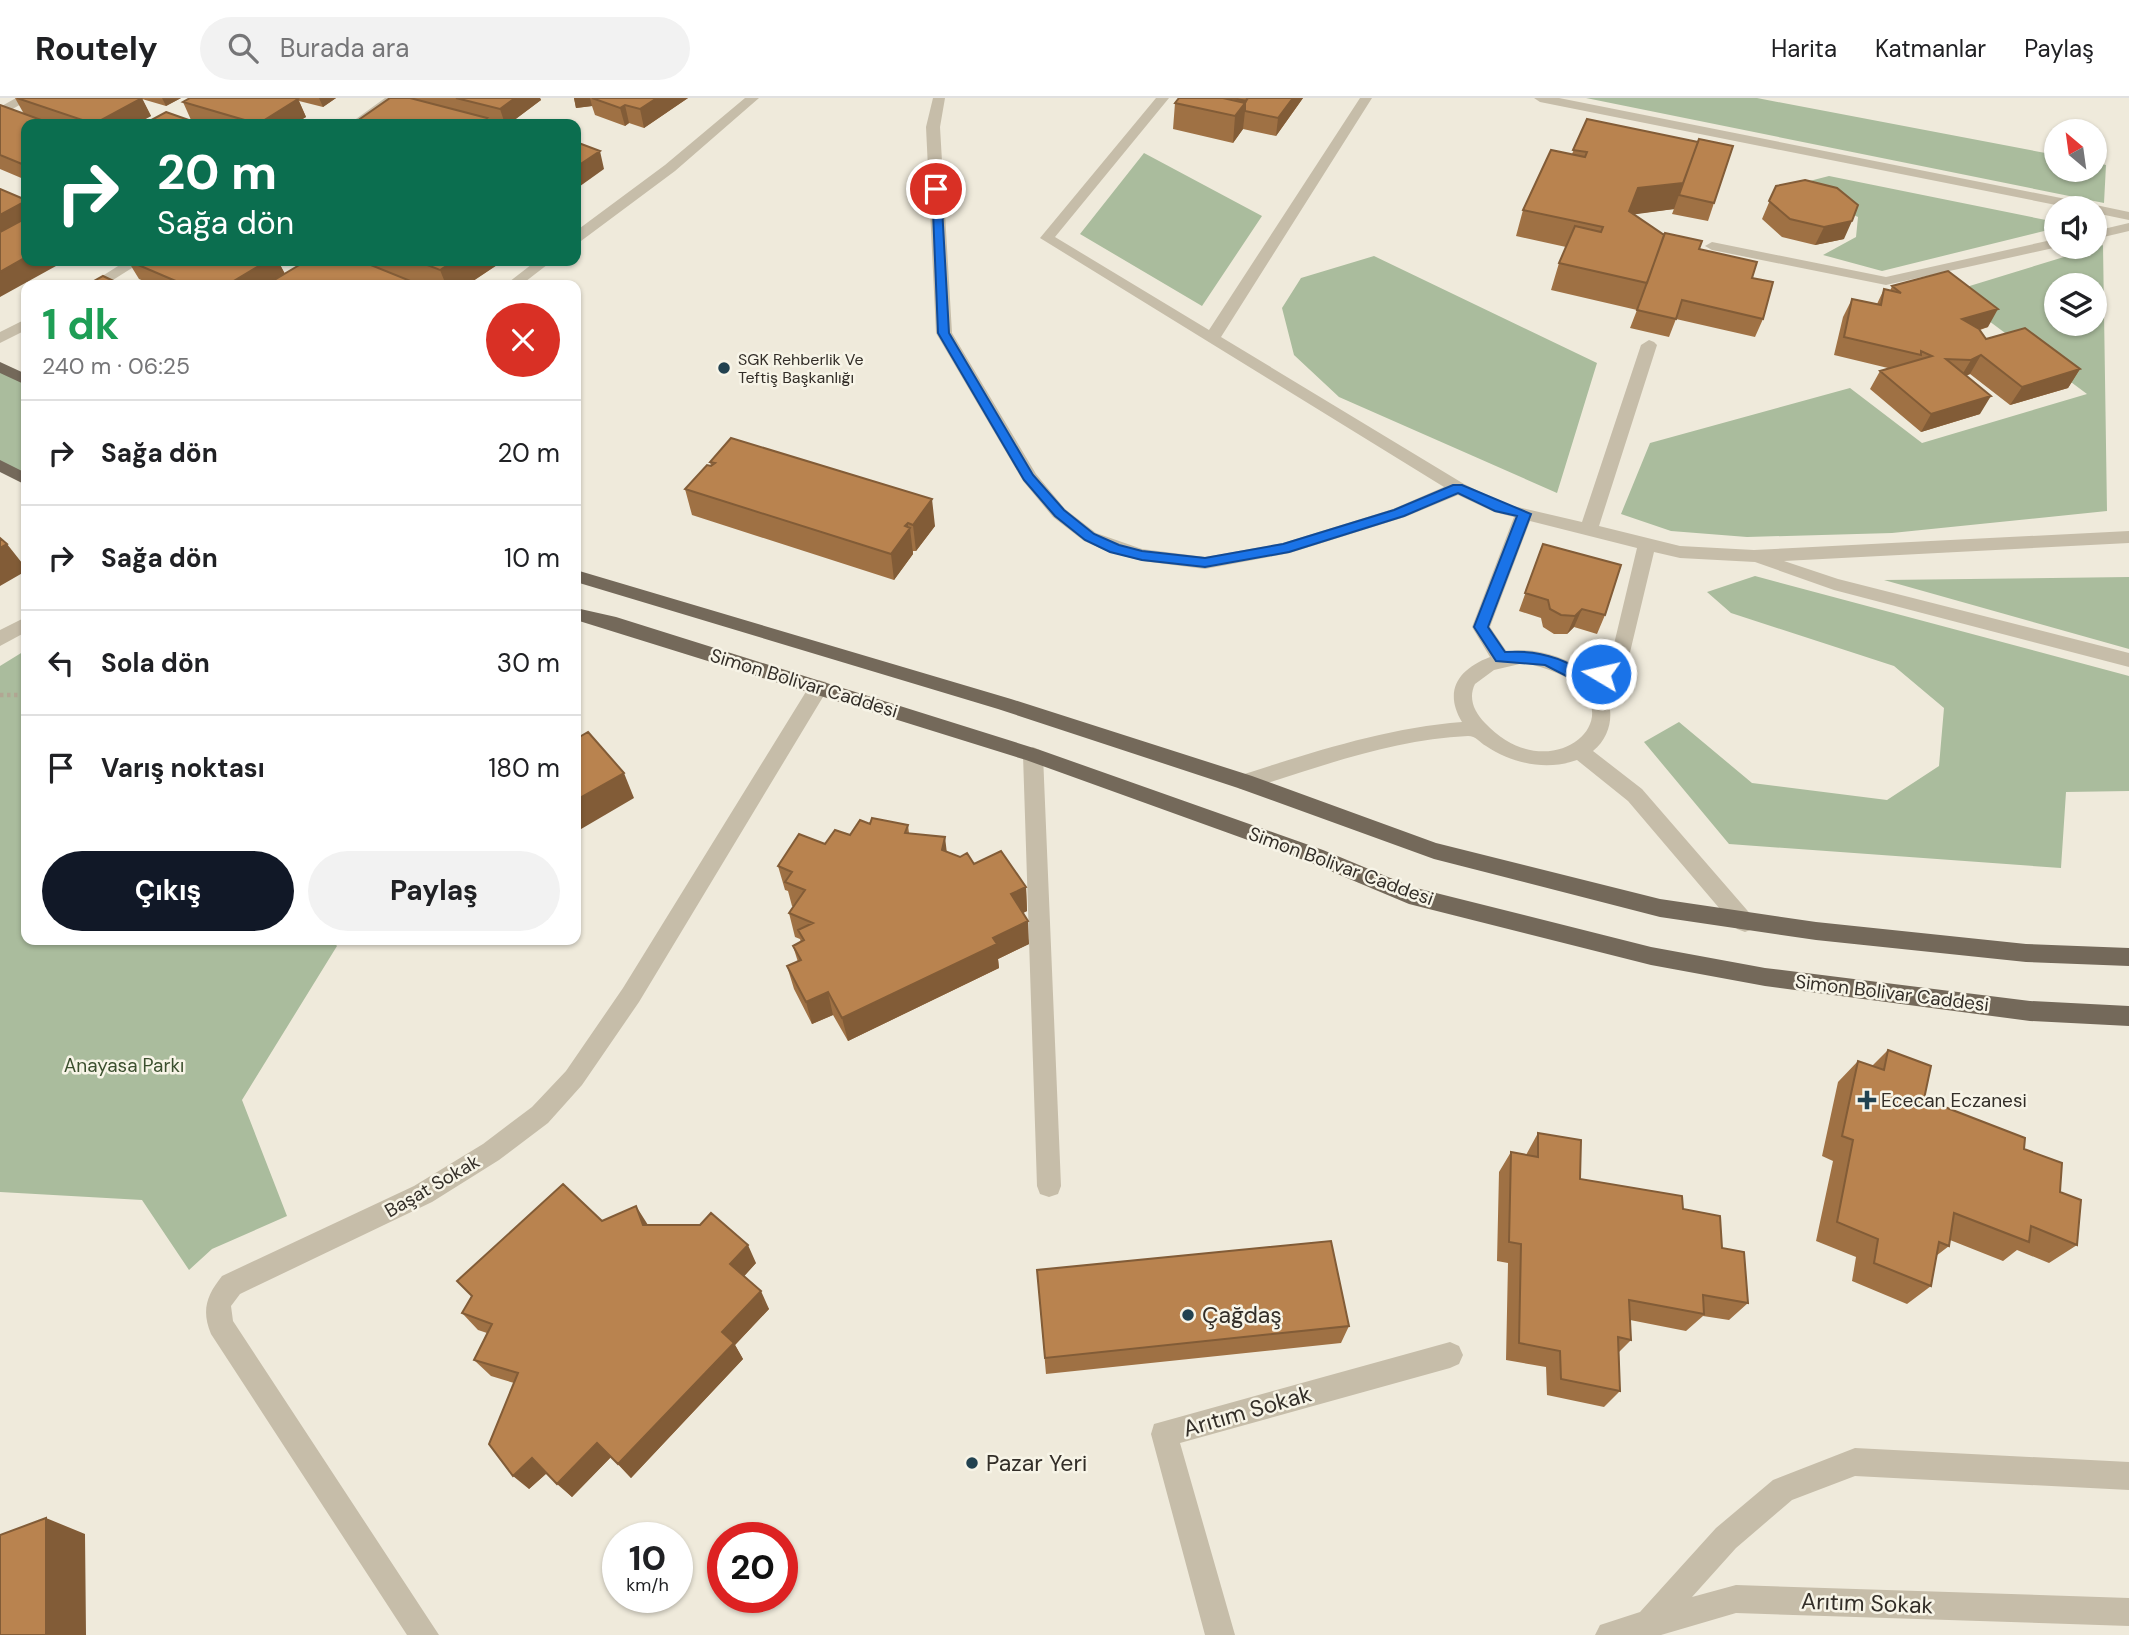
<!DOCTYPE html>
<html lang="tr">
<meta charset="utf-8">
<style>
:root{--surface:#fff;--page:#f2f2f2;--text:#202124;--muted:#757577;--line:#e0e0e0;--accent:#111827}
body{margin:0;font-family:"DM Sans",sans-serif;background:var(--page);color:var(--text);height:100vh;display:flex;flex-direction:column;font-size:26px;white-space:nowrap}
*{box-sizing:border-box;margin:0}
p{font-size:23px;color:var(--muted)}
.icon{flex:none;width:38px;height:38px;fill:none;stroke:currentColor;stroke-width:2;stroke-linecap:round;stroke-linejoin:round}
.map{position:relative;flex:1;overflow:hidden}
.details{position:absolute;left:21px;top:182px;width:560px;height:665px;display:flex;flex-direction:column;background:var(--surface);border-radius:14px;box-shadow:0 2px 5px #0004}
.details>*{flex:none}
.top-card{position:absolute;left:21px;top:21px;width:560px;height:147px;border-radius:14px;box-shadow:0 2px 5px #0004;background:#0b6e4f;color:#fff;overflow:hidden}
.needle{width:46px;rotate:331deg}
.fabs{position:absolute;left:2044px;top:21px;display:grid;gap:14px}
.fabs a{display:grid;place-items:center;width:63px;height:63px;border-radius:50%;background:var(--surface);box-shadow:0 2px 5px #0004;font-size:35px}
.speed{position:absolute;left:602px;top:1424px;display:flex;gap:14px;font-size:35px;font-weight:700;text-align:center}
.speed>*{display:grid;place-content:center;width:91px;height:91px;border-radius:50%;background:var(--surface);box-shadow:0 2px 5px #0004;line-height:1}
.speed small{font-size:18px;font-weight:400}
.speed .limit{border:10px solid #d22;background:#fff;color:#111}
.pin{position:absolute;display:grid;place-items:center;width:60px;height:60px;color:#fff;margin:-30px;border:4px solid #fff;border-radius:50%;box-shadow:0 2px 7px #0007}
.me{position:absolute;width:77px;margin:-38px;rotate:279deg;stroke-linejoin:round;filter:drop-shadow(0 0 5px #0008)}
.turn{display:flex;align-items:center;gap:24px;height:147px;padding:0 21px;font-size:32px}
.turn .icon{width:91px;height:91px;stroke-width:2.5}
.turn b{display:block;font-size:49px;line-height:60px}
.round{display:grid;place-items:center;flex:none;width:74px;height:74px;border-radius:37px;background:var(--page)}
.overview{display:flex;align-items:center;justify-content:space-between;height:119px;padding:0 21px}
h1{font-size:42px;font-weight:700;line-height:52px;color:#1e9e55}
.action{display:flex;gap:14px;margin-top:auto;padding:14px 21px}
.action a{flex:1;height:80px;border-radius:42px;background:var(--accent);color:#fff;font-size:28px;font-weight:700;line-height:80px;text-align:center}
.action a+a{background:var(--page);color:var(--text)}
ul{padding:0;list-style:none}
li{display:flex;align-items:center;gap:21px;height:105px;padding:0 21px;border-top:2px solid var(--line)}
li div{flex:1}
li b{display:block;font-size:26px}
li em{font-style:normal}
header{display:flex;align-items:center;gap:42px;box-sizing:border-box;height:98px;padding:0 35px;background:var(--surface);border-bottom:2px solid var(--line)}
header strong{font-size:33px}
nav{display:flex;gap:38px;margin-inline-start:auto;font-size:24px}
.search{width:490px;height:63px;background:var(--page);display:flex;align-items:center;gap:18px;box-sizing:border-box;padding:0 24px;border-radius:38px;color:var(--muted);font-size:26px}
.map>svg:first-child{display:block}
.green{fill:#aabc9d;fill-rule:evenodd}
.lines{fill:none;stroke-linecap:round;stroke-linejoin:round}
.path{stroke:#b1a793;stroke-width:4.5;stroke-dasharray:3.5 3.5;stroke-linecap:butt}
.minor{fill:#c6bda9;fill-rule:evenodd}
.major{fill:#74695a;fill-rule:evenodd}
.wall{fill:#9f7144}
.shaded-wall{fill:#825c37}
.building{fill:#b9834f;stroke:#825c37;stroke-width:2}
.route{fill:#1a73e8;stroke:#114b97;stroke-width:2}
.poi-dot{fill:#224250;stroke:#f7f4e7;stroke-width:2.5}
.labels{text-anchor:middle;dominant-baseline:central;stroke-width:5;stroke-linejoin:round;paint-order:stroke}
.far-poi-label{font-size:16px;fill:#332e28;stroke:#f7f4e7;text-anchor:start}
.street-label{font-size:19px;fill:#332e28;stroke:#f7f4e7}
.park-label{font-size:19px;fill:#3b4f2e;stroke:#f7f4e7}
.poi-label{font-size:19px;fill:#332e28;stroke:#f7f4e7;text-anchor:start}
.near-poi-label{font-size:23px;fill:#332e28;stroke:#f7f4e7;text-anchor:start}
.near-street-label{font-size:23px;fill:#332e28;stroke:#f7f4e7}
</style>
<header>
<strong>Routely</strong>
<div class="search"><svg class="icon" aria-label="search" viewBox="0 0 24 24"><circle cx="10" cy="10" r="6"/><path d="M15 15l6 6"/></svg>Burada ara</div>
<nav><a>Harita</a><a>Katmanlar</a><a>Paylaş</a></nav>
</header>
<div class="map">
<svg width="2129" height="1537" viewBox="0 0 2129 1537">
<rect width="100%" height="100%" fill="#efeadb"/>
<path class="green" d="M1586 0H1757L2056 57V72H2095V64L2106 67 2104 105Z
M1144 55 1262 118 1202 208 1080 136Z
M1829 78 2056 124V130L1882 173 1823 157 1856 139 1858 119 1790 88Z
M2103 147 2107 413 1892 435 1747 439 1671 433 1621 416 1650 345 1850 290 1922 345 2087 296 1950 194ZM2056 187H2095V226H2056Z
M1374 158 1597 265 1557 395 1339 299 1294 257 1282 210 1301 180Z
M0 269 26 282V382L0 367Z
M1755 478 2129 578V693L2066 694 2061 770 1729 746 1644 644 1679 624 1752 685 1887 702 1939 668 1944 610 1894 568 1731 515 1707 494Z
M2129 479V551L1884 482Z
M26 552V842H332L337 848 242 1002 287 1118 212 1151 189 1172 142 1102 0 1094V568Z"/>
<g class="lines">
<path class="path" d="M0 597H26"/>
<path class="minor" d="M16 0H32L0 18V9Z
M385 0H400L363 26H349Z
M745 0H759L675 73 581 143 576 144V133L665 67Z
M933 0H945L940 29 952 235 1036 376 1065 411 1096 435 1142 451 1205 459 1283 445 1393 411 1444 389 1040 140 1156 0H1169L1055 139 1209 232 1360 0H1372L1221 239 1464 386 1505 406 1582 424 1641 247 1649 242 1654 244 1657 247 1599 428 1680 448 1754 452 2129 433V445L1784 463 1838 481 2129 555V569L1834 492 1755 464 1680 460 1654 454 1626 571 1624 576 1599 584C1615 605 1615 635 1593 653L1642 691 1753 819 1756 825 1753 831 1745 834 1737 831 1628 703 1577 662C1547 673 1513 666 1486 648 1479 644 1476 638 1468 638 1392 641 1317 670 1245 692L1238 690 1235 684 1238 678C1310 655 1385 630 1462 624 1443 592 1459 571 1490 559L1472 529 1514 419 1494 414 1458 397 1405 419 1290 455 1205 471 1142 463 1109 454 1084 443 1053 419 1023 383 936 235 926 29ZM1530 423 1637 450 1609 567 1587 574C1565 559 1533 548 1507 554L1490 529ZM1524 565C1662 593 1560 705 1485 625 1474 614 1468 600 1475 586L1494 572Z
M1534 0H1559L2091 106 2129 114V122L2095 115V110H2071L1540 4Z
M2129 125V133L2095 141V133Z
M2056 141 2058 149 1886 187 1712 152 1705 148 1712 144 1886 179Z
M126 163H143L105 187H88Z
M536 163H552L521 187H505Z
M26 221V232L0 245V234Z
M26 519V534L0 548V532Z
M819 582 826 584 829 589 639 904 582 987 548 1025 499 1062 432 1104 240 1196 231 1208 233 1223 439 1537H407L211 1236C201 1212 207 1197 222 1178L414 1088 483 1046 532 1009 566 973 623 890 812 584Z
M1033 649 1040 652 1043 657 1061 1088 1058 1096 1049 1099 1040 1096 1037 1088 1023 657 1026 652Z
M1450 1244 1459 1248 1463 1257 1459 1266 1450 1270 1180 1345 1235 1537H1205L1151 1336 1154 1326Z
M1855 1350 2129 1364V1392L1855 1378 1792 1402 1736 1450 1692 1499 1736 1487 2129 1500V1528L1736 1515 1661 1537H1595L1600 1527 1640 1514 1716 1430 1773 1382Z"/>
<path class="major" d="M0 264 26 276V287L0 275Z
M0 362 26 375V387L0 374Z
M576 472 1011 601 1252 678 1436 745 1660 801 1816 824 2026 846 2129 850V868L2026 864 1816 842 1660 819 1434 761 1238 690 998 611 576 484Z
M576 510 616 519 1040 652 1323 752 1412 789 1651 849 1765 870 2030 903 2129 908V928L2030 923 1765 888 1651 867 1409 806 1309 764 1026 662 576 522Z"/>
</g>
<path class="wall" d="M15 0H181L166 8 142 1 151 18 136 26H26V82L0 71V7L24 16Z
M190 0H336L323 9 299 3 306 19 294 26H205L191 22 183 4Z
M390 0H540L541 2 509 26H495L488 25 489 26H358L357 23Z
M574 0H688L644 30 629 25 625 28 595 17 592 8 576 10Z
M1179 0H1303L1276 38 1243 31 1233 45 1173 31 1175 5Z
M1587 21 1714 105 1708 123 1672 116 1682 90 1674 111 1633 116 1664 137 1699 151 1752 180 1763 221 1755 239 1676 221 1669 239 1630 230 1637 212 1551 192 1559 165 1566 149 1516 138 1523 112 1572 56Z
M1776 88 1844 141 1815 147 1782 139 1762 121Z
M128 163H278L285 176 305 164 303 163H503L467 187H421L419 186V187H153L139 181Z
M1892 188 1988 229 1980 232 1986 241 2080 271 2068 290 2010 307 1970 276 1966 278 1980 316 1921 334 1870 291 1880 273 1888 270 1834 257 1843 219 1852 201 1877 206 1884 191 1890 193Z
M710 364 935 428 916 453H913V456L894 482 692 417 685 391 711 368Z
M1543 446 1605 517 1597 536 1574 529 1567 536H1554L1543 529 1541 520 1519 513Z
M870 726 908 727 909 735 947 754 1026 789 1027 813 1023 815 1029 846 998 861 999 870 848 943 833 917 812 926 794 891 787 868 798 864 793 848 801 844 800 841 795 839 789 815 793 808H792L788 793 785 792 778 768 825 746 850 737Z
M1888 952 1924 1001 2024 1051 2060 1094 2077 1147 2049 1165 2017 1152 2003 1163 1950 1142 1949 1148 1936 1158 1931 1188 1907 1206 1852 1183 1856 1159 1816 1143 1833 1063 1822 1058 1838 984 1858 963 1872 968Z
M1538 1035 1580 1081 1683 1111 1722 1150 1748 1205 1729 1222 1703 1218 1686 1233 1630 1222 1631 1242 1619 1254 1620 1293 1604 1309 1547 1297 1546 1269 1506 1262 1508 1165 1497 1163 1499 1074 1511 1054 1526 1057Z
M602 1123 648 1127 756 1165 744 1178 769 1211 735 1247 743 1261 631 1380 611 1359 572 1399 547 1375 529 1391 514 1285 491 1278 474 1262 487 1235 478 1232 462 1215Z
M1037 1172 1349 1228 1341 1245 1046 1276Z"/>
<path class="shaded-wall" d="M142 0 151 18 136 26H94Z
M162 0H181L166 8Z
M319 0H336L323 9Z
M515 0H540L541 2 509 26H505L500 11Z
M574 0H590L592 8 576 10Z
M657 0H688L644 30 640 11Z
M1246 0H1259L1245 13 1243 31 1233 45 1235 18 1245 5Z
M1293 0H1303L1276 38 1278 20Z
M298 1 306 19 294 26H258Z
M625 7 629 25 625 28 620 10Z
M487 20 489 26H478Z
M1698 44 1674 111 1630 117 1629 113 1638 90Z
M600 53 604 71 576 91V69Z
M26 63V74L22 66Z
M26 103V127L0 141V117Z
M1852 123 1844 141 1815 147 1824 129Z
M26 159V163H65L0 199V174Z
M267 163H278L285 176 267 187H227Z
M454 163H503L467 187H446L440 172Z
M1998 211 1988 229 1951 239 1962 221Z
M1981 257 1970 276 1960 280 1971 262Z
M2080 271 2068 290 2010 307 2022 289Z
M1991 298 1980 316 1921 334 1931 316Z
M932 401 935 428 916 453 913 427Z
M908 425V432L910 430 913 456 894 482 891 456Z
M7 446 26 470V473L0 488V450Z
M1582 511 1574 529 1567 536 1575 518Z
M624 675 634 700 576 734V702Z
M945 739 948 764 942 752Z
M1026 789 1027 813 1012 820 1011 796Z
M1028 823 1029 846 998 861 999 870 848 943 842 920 993 840Z
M828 894 833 917 812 926 806 904Z
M636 1108 648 1127H643Z
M748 1147 756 1165 739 1184 730 1166Z
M761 1193 769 1211 735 1247 743 1261 631 1380 618 1366 722 1234Z
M597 1345 611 1359 572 1399 557 1386Z
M532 1360 548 1374 529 1391 513 1378Z
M46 1420 85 1436 86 1537H46Z"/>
<path class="building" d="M17 0H142L94 26Z
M190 0H295L298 1 258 26 183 4Z
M390 0H410L487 20 478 26H369L357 23Z
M456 0H515L500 11Z
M592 0H657L640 11 625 7 620 10Z
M1179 0H1223L1245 5 1235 18 1175 5Z
M1223 0H1233L1246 3 1248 0H1293L1278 20 1245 13V5Z
M0 7 52 26H26V63L22 66 0 57Z
M166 14 200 26H144Z
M1587 21 1698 44 1683 85 1638 90 1629 113 1664 137 1647 185 1559 165 1575 128 1601 134 1603 129 1523 112 1551 52 1585 59 1587 54 1573 52Z
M1699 41 1733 48 1714 105 1679 97Z
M576 44 600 53 576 69Z
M1805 82 1837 90 1858 107 1852 123 1824 129 1790 121 1769 103 1776 88Z
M0 91 26 102V103L0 117Z
M26 120V159L0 174V134Z
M1665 135 1702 143 1699 151 1757 164 1752 180 1773 184 1763 221 1682 202 1676 221 1637 212Z
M129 163H267L227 187H185Z
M306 163H361L418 186 416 187H266Z
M417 163H454L440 172Z
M1948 173 1998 211 1962 221 1979 231 1986 241 2025 230 2080 271 2022 289 1981 257 1971 262 1946 261 1991 298 1931 316 1880 273 1932 258 1921 253V257L1844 239 1852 201 1881 207 1884 191 1901 195 1892 188Z
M103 178 122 187H87Z
M731 340 932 401 913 427 908 425 905 428 910 430 891 456 685 391 707 367 711 368 715 365 710 364Z
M0 440 7 446 0 450Z
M1543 446 1621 467 1605 517 1582 511 1575 518 1561 517 1550 511 1548 502 1525 495Z
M588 634 624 675 576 702V641Z
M872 720 908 727 905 735 945 739 942 752 960 759 967 755 974 766 1001 753 1026 789 1011 796 1028 823 993 840 997 846 842 920 828 894 806 904 787 868 801 862 793 848 804 842 798 832 813 825 789 815 805 792 785 784 792 774 778 768 799 736 825 746 835 732 850 737 860 722 870 726Z
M1888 952 1931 968 1924 1001 2025 1040 2024 1051 2062 1065 2060 1094 2081 1102 2077 1147 2031 1128 2029 1144 1954 1115 1949 1148 1939 1144 1931 1188 1874 1165 1878 1141 1837 1124 1853 1042 1842 1038 1858 963 1884 972Z
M1538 1035 1581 1042 1580 1081 1682 1098 1683 1111 1720 1118 1722 1150 1744 1154 1748 1205 1703 1197 1704 1216 1629 1202 1631 1242 1618 1239 1620 1293 1561 1281 1560 1253 1519 1245 1521 1146 1509 1144 1511 1054 1538 1059Z
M563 1086 602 1123 636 1108 643 1127H700L711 1115 748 1147 730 1166 761 1193 722 1234 734 1245 618 1366 597 1345 557 1386 532 1360 513 1378 489 1346 518 1275 474 1262 492 1226 462 1215 472 1198 457 1183Z
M1331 1143 1349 1228 1045 1260 1037 1172Z
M46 1420V1537H0V1437Z"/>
<path class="route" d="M932 89 941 91 949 235 1033 377 1064 412 1094 436 1119 447 1142 453 1205 460 1283 446 1394 412 1453 387H1462L1531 416 1488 529 1505 554C1535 552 1561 558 1586 576L1601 571 1606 573 1608 576 1606 580 1584 587 1545 567 1496 563 1474 529 1517 418 1495 413 1458 395 1404 418 1289 454 1205 469 1142 462 1110 454 1085 442 1055 418 1024 382 938 235Z"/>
<g class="poi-dot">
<circle cx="724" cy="270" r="7"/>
<path d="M1863.5 991.5h7v7h7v7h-7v7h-7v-7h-7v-7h7z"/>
<circle cx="1188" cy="1217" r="7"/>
<circle cx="972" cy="1365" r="7"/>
</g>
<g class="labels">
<g class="far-poi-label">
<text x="738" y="261">SGK Rehberlik Ve<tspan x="738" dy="18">Teftiş Başkanlığı</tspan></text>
</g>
<g class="street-label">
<text transform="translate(804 585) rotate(17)">Simon Bolivar Caddesi</text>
<text transform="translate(1341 768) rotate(20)">Simon Bolivar Caddesi</text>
<text transform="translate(1892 895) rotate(7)">Simon Bolivar Caddesi</text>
<text transform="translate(432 1088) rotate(-30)">Başat Sokak</text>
</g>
<g class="park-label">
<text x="124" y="967">Anayasa Parkı</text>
</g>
<g class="poi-label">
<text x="1881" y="1002">Ececan Eczanesi</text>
</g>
<g class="near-poi-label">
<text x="1202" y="1217">Çağdaş</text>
<text x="986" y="1365">Pazar Yeri</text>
</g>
<g class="near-street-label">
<text transform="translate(1247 1313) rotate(-16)">Arıtım Sokak</text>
<text transform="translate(1867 1505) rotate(2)">Arıtım Sokak</text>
</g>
</g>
</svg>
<div class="fabs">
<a><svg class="needle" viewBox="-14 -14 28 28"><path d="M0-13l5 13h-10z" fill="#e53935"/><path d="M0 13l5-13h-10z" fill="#757577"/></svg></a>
<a><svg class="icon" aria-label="sound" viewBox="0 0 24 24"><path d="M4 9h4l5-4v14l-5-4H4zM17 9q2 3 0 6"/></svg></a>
<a><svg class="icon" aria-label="layers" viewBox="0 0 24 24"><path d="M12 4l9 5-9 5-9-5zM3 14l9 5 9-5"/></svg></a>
</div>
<div class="speed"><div>10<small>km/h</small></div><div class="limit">20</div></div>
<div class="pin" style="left:936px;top:91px;background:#d93025"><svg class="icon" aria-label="arrive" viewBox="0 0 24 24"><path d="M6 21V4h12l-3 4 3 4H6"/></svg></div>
<svg class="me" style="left:1601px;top:576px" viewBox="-20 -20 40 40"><circle r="17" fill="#1a73e8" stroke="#fff" stroke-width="3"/><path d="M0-11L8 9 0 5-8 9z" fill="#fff"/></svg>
<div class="top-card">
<div class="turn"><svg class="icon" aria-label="right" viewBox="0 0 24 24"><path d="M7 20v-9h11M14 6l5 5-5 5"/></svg><div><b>20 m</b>Sağa dön</div></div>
</div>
<section class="details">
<div class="overview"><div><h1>1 dk</h1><p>240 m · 06:25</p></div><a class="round" style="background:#d93025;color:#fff"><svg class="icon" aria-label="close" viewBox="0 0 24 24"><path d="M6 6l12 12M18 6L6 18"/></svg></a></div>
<ul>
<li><svg class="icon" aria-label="right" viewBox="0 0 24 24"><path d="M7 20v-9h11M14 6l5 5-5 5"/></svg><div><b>Sağa dön</b></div><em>20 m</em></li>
<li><svg class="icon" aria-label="right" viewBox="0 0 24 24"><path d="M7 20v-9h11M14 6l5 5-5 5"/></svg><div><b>Sağa dön</b></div><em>10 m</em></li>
<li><svg class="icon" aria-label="left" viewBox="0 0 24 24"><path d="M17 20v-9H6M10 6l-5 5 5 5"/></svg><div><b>Sola dön</b></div><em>30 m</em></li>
<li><svg class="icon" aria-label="arrive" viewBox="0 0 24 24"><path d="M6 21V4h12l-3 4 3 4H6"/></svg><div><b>Varış noktası</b></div><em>180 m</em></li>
</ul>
<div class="action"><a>Çıkış</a><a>Paylaş</a></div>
</section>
</div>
